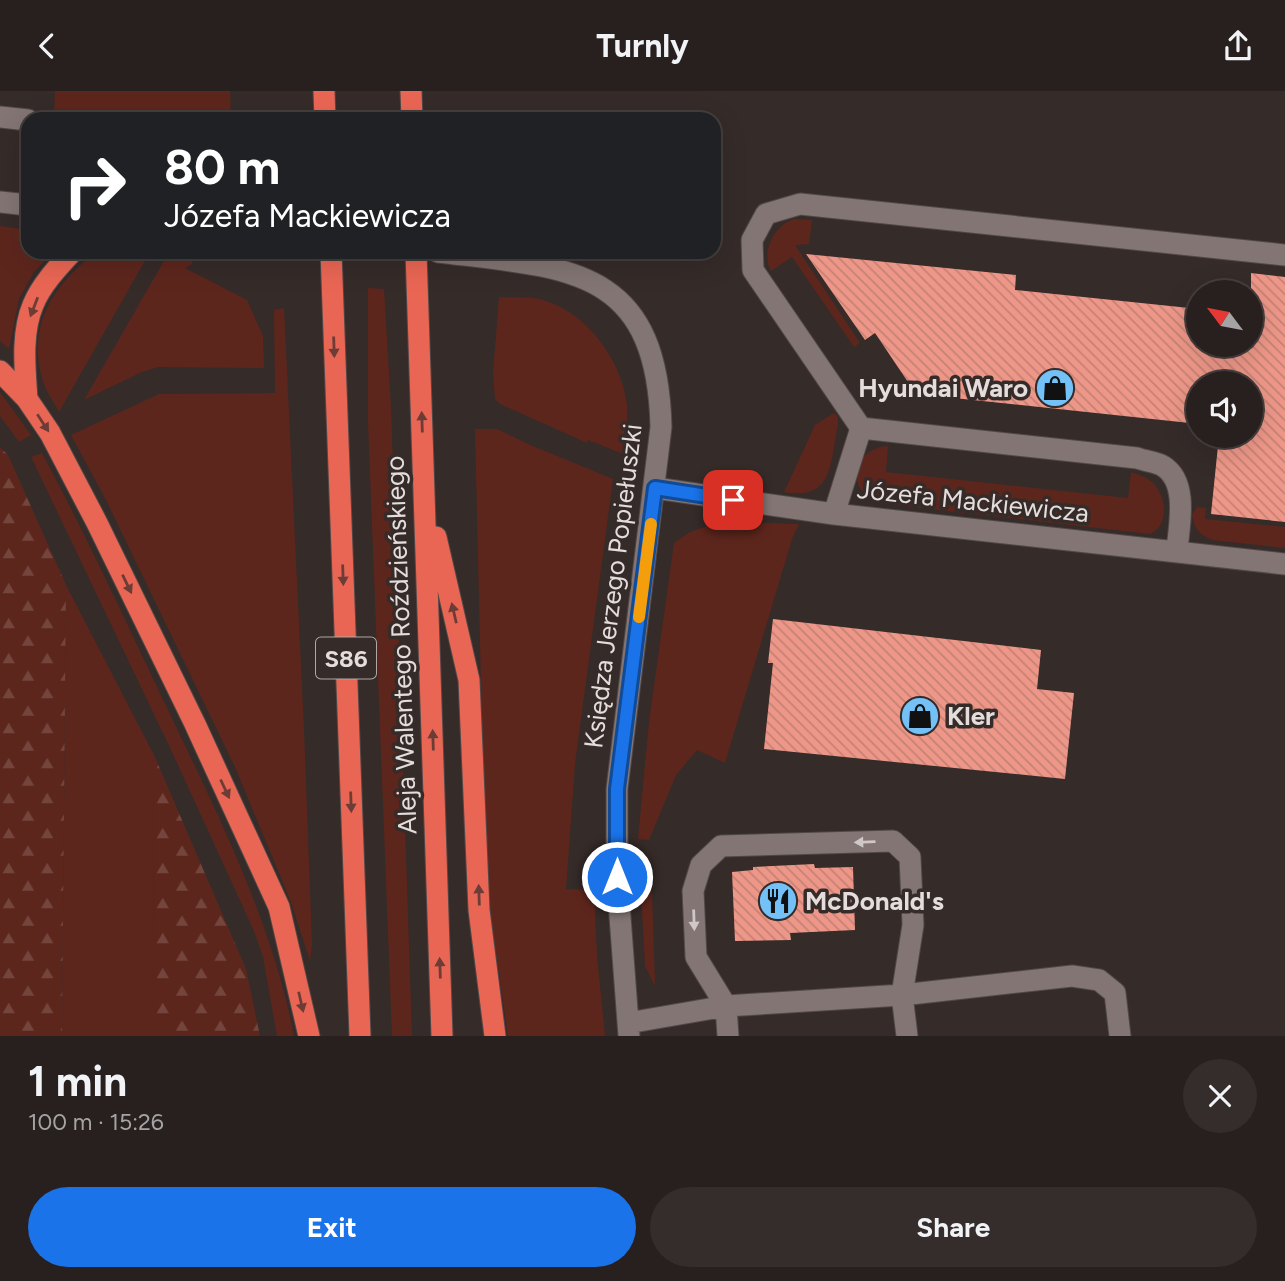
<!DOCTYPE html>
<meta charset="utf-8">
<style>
:root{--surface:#28201f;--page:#342d2c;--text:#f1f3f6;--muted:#a5a3a4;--line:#443e3d;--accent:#1a73e8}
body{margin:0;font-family:Figtree,sans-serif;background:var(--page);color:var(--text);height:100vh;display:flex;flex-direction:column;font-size:26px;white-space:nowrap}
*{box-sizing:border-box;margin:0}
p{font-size:23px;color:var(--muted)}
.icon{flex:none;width:38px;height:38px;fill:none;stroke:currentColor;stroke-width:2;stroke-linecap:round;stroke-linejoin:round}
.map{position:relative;height:945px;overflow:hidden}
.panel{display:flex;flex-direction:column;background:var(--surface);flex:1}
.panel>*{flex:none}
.hud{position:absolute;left:21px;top:21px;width:700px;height:147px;border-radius:21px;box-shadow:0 7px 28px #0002,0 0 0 2px var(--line);background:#202124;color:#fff;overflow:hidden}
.needle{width:46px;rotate:302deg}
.controls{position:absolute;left:1186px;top:189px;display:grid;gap:14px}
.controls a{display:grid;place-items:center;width:77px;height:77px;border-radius:50%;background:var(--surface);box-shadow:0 7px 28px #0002,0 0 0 2px var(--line);font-size:35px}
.pin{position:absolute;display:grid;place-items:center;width:60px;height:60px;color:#fff;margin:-30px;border-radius:14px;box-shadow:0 4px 10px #0006}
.me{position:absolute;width:77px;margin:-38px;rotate:0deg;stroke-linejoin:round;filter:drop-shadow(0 0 5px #0008)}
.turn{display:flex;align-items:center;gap:24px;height:147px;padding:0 28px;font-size:32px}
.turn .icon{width:91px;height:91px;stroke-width:2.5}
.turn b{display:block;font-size:49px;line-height:60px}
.round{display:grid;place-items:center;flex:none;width:74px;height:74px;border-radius:37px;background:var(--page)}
.overview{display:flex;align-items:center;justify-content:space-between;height:119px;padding:0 28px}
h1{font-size:42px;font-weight:700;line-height:52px}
.primary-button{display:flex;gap:14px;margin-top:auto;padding:14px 28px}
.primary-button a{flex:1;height:80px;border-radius:42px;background:var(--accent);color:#fff;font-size:28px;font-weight:700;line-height:80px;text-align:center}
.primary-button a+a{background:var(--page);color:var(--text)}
header{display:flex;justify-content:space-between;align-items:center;height:91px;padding:0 28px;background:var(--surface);font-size:32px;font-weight:700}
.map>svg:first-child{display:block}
.grass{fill:#5d261d}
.forest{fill:url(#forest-firs)}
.building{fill:url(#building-back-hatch)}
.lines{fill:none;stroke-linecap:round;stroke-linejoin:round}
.minor-casing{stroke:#514847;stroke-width:23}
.highway-casing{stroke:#514847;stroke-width:23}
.minor{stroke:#827573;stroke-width:21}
.highway{stroke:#ea6654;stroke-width:21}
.oneway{fill:#6b3d36}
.oneway2{fill:#d0c8c7}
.route-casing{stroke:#114b97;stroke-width:18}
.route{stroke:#1a73e8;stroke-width:12}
.slow{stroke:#f59e0b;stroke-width:12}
.labels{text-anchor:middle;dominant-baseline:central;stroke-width:7;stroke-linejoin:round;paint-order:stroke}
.shield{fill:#352b29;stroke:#b0a8a6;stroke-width:2}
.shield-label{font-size:24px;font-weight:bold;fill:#e4dddc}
.poi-label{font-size:26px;font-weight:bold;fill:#e4dddc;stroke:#352b29;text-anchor:start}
.street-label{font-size:26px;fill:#e4dddc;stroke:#352b29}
</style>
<header><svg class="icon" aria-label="back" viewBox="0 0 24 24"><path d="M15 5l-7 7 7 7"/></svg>Turnly<svg class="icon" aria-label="share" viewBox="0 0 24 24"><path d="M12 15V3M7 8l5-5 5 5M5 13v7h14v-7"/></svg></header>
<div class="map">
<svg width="1285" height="945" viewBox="0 0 1285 945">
<defs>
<pattern id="forest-firs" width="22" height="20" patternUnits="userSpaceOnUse" patternTransform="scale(1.75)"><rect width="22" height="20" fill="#5d261d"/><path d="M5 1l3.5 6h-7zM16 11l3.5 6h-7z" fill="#74453d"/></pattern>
<pattern id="building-back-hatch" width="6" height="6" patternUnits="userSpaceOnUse" patternTransform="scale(1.75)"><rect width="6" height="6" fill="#ee9788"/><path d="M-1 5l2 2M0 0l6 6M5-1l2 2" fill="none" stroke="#c48276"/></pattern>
</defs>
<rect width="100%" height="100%" fill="#352b29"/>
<path class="grass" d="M55 0H230L231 28H54Z
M795 128 812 129 809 153 795 154 860 252 854 256 792 166 771 180C760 162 775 132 795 128Z
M0 135 28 139V161H53L34 181 19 208 9 258 0 250Z
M95 162 147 166 59 321C53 310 45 299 42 287 27 234 54 193 95 162Z
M165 168 192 170V173L185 177 247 209 263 245 264 277 158 276 142 281 84 309Z
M368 197 384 198 391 317 412 945H392L368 331Z
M499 206C513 207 530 205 543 209 587 221 622 270 627 314 628 331 626 347 623 363L588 349 587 352 500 313 495 308 493 283Z
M284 217 304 639 312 853 310 870 291 811 235 676 106 409 71 344 159 303 275 302 274 219Z
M0 301 31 344 19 351 0 325Z
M834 322 838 326V334C830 371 834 410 784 401L815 334Z
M475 338H497L528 353 613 388 575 673 566 798 594 799 597 865 605 945H508L488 806 485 769Z
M888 355 886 381 1128 407 1131 381C1140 384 1149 387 1155 394 1167 409 1169 434 1150 443L877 412C845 398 853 357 888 355Z
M42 362C87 446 127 533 168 619 218 724 272 830 294 945H277L263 866 254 840 172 661 31 366Z
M1197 416 1206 417 1205 428 1285 436V457L1212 449C1199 443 1194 438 1192 424Z
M720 431 799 433 792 448 725 672 697 659 676 684 649 749 638 748 649 631 674 452 690 441Z
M66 494 154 664 153 945H62Z
M641 801H652L655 895 645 875Z"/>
<path class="forest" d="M0 356 8 364 66 494 62 945H0Z
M154 664 246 878 260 945H153Z"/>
<path class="building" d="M806 163 1016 184 1015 199 1199 218V254H1251V182L1285 186V431L1211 423 1219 345H1251V292H1199V333L916 303 875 242 865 249Z
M773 528 1041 559 1037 598 1074 602 1065 688 764 658 773 572H768Z
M814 773 815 777 853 776 855 839 790 842 791 849 735 850 732 781 753 779V776Z"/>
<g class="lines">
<g class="minor-casing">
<path id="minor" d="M0 26 28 29
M0 111 28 114
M438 161C569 177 657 175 661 336L617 698V786L629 945
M655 397 834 423 1285 473
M834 423 861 337
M1177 459C1179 435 1189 391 1163 375 1156 371 1145 370 1137 367L861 337 753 179 752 149 766 123 800 113 1285 164
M628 932 726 915 902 904 1072 885 1099 889 1115 902 1120 945
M728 945 726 915 696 866 693 800 701 774 721 755 893 750 910 766 913 834 902 904 907 945"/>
</g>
<g class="highway-casing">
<path id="highway" d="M324 0 325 28
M411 0 412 28
M331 161 360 945
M416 161 442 945
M0 280 27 308 50 342 97 432 195 633 279 816 309 945
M27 308C25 278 21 242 33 214 41 194 58 176 72 161
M436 446 469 589 479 819 495 945"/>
</g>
<use href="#minor" class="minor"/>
<use href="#highway" class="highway"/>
</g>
<defs><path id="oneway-solid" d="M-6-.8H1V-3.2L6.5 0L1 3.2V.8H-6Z" transform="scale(1.75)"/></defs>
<g class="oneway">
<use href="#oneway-solid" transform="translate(34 216) rotate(111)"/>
<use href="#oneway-solid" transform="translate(334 256) rotate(88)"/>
<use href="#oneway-solid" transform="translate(422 331) rotate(-92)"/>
<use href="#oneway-solid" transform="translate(43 332) rotate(57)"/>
<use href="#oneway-solid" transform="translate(343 484) rotate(88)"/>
<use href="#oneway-solid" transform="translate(127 493) rotate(64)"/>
<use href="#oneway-solid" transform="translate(454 522) rotate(-103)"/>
<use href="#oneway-solid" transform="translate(433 649) rotate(-92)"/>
<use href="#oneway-solid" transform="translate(225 698) rotate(65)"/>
<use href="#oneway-solid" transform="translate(351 711) rotate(88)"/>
<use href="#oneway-solid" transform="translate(479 804) rotate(-92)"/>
<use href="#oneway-solid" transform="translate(440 877) rotate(-92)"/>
<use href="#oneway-solid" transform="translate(301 911) rotate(77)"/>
</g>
<g class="oneway2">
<use href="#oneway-solid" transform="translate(865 751) rotate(178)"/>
<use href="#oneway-solid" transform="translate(694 829) rotate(88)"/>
</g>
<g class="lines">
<g class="route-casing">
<path id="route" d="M617 786V698L655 397 733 409"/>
</g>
<use href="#route" class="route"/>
<path class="slow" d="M639 526 651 433"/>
</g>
<defs>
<g id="shop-disc" transform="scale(2.0125)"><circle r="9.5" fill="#73c1f6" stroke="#352b29"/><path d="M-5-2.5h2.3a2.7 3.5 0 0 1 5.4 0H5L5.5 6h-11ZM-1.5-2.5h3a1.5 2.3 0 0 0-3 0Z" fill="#111"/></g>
<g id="restaurant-disc" transform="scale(2.0125)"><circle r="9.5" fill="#73c1f6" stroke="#352b29"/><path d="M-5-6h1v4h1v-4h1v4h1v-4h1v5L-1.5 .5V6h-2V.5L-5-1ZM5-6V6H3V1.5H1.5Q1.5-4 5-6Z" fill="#111"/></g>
</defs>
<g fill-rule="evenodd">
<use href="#shop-disc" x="1055" y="297"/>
<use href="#shop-disc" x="920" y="625"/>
<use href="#restaurant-disc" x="778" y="810"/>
</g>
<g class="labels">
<rect class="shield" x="316" y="546.5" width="60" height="41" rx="5"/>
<g class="shield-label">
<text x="346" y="567">S86</text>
</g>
<g class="poi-label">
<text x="1028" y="297" text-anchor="end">Hyundai Waro</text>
<text x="947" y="625">Kler</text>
<text x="805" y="810">McDonald's</text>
</g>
<g class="street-label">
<text transform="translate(973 410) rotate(6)">Józefa Mackiewicza</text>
<text transform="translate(613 495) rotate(-83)">Księdza Jerzego Popiełuszki</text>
<text transform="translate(401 554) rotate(-92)">Aleja Walentego Roździeńskiego</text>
</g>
</g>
</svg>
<div class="controls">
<a><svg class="needle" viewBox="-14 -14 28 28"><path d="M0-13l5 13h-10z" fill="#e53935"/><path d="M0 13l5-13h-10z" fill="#a5a3a4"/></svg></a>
<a><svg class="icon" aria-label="sound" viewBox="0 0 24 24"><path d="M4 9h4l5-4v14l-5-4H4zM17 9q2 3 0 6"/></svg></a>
</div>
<div class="pin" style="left:733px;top:409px;background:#d93025"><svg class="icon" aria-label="arrive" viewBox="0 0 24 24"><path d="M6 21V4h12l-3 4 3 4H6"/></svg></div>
<svg class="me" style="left:617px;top:786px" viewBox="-20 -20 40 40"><circle r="17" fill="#1a73e8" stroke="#fff" stroke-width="3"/><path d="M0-11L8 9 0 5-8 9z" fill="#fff"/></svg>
<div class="hud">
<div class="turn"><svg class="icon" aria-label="right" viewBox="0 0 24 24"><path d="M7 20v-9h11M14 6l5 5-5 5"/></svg><div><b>80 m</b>Józefa Mackiewicza</div></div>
</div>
</div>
<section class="panel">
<div class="overview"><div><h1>1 min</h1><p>100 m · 15:26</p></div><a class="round"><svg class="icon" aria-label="close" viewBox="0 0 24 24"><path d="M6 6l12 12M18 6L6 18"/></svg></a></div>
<div class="primary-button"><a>Exit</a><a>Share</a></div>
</section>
